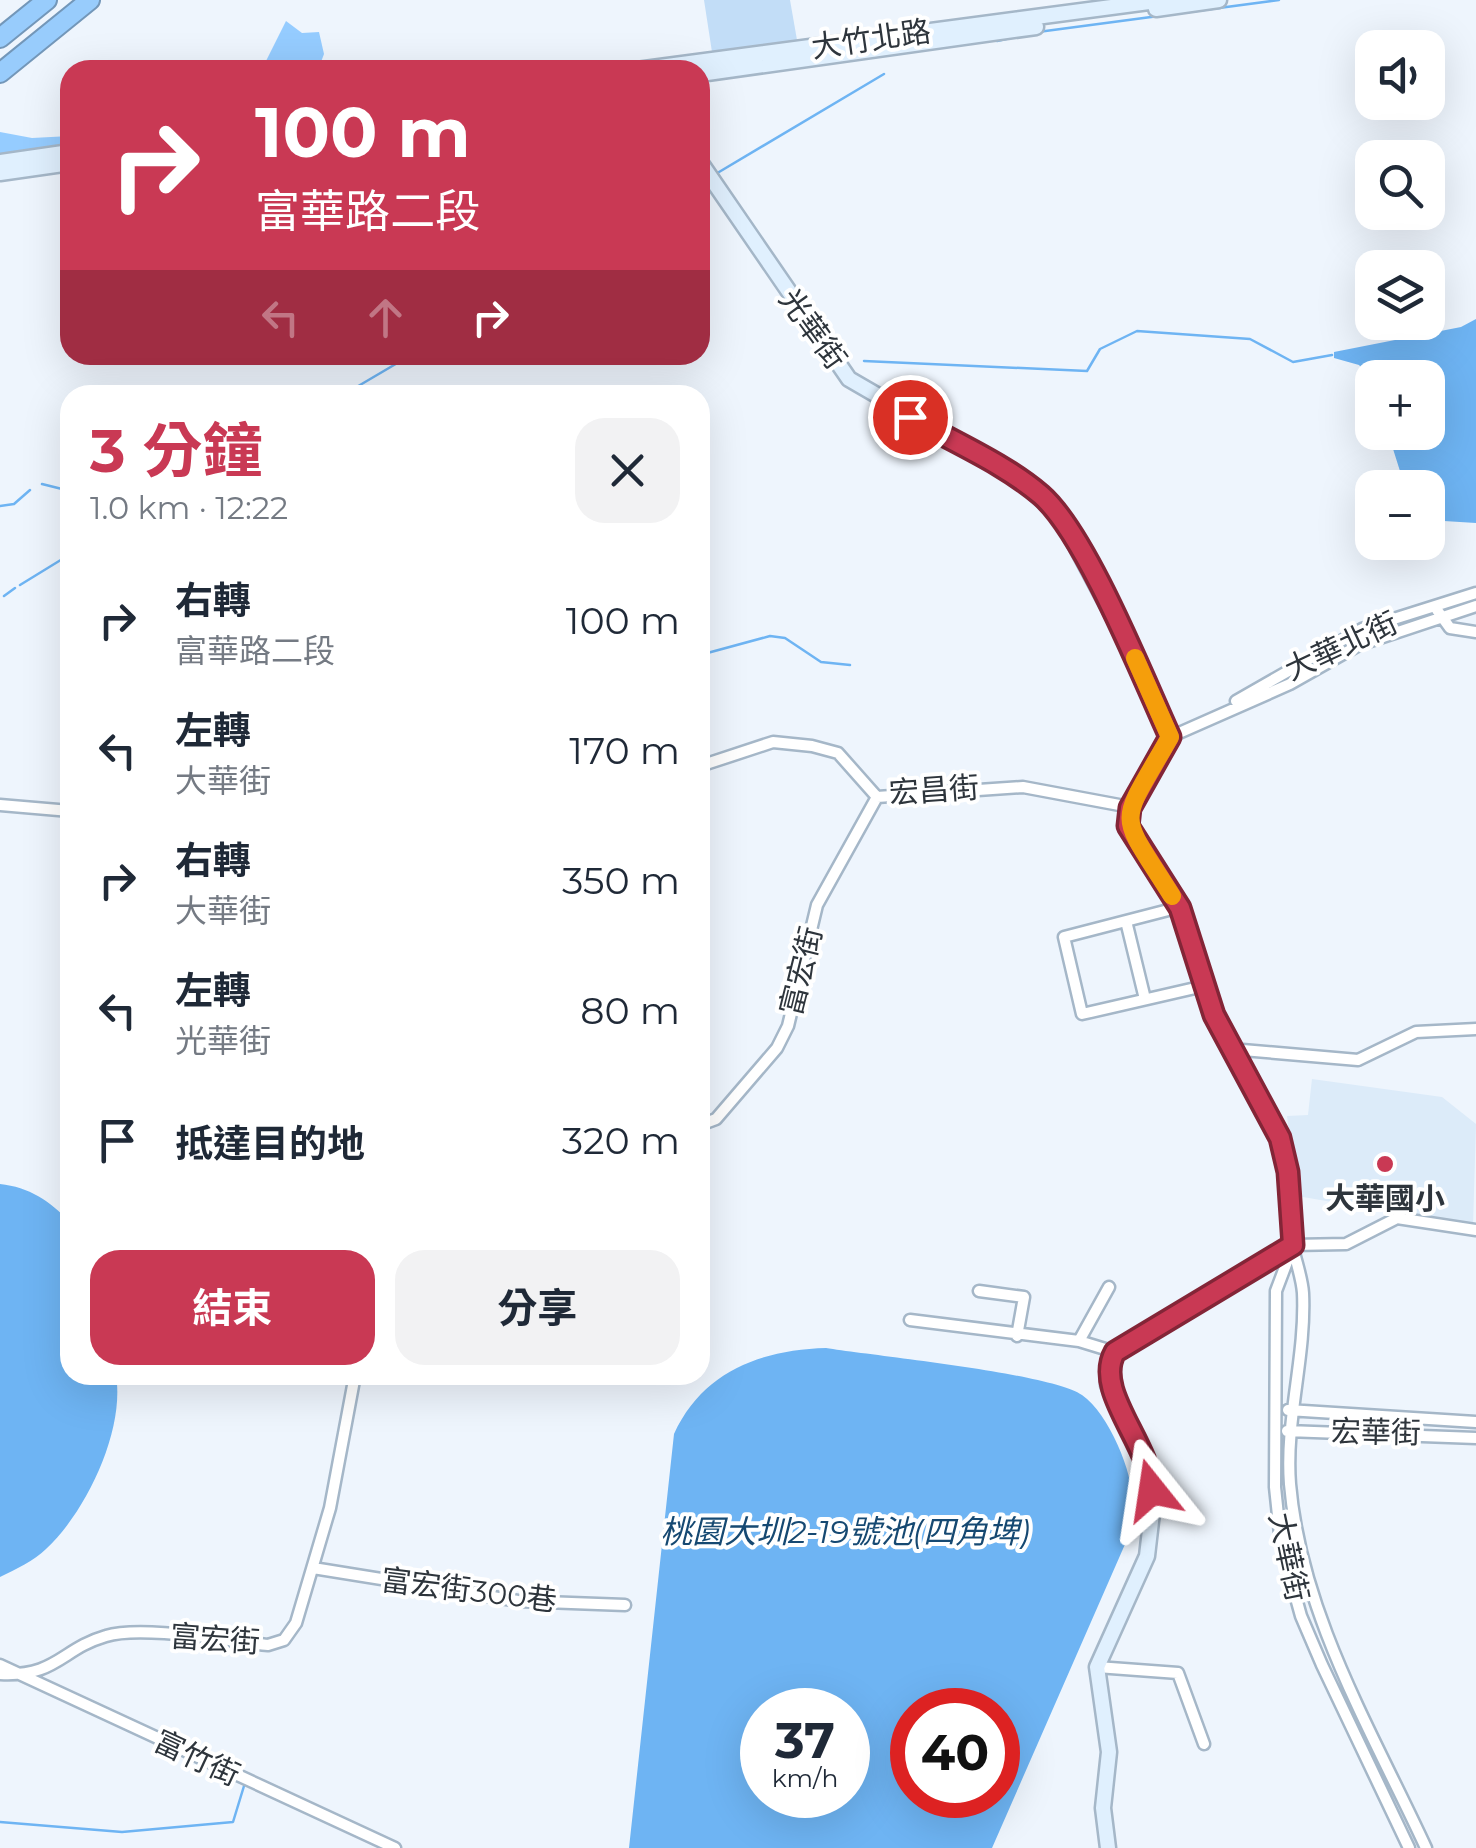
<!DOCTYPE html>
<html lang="zh-TW">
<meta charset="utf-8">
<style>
:root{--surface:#fff;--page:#f2f2f3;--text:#1f2937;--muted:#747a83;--accent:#c93954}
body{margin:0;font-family:Montserrat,"Noto Sans TC",sans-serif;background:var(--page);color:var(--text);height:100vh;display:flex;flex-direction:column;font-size:38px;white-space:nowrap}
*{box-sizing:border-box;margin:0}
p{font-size:32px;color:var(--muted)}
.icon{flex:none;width:55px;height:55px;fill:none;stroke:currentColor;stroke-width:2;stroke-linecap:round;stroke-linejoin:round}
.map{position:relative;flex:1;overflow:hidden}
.details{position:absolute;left:60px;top:385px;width:650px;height:1000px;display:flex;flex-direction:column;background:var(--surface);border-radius:30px;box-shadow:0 10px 40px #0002}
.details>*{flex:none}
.banner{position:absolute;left:60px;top:60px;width:650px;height:305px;border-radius:30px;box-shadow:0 10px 40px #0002;background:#c93954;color:#fff;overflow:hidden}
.controls{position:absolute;left:1355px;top:30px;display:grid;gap:20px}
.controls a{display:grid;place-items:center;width:90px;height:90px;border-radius:20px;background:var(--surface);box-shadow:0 10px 40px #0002;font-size:50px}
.speed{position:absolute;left:740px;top:1688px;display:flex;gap:20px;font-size:50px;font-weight:700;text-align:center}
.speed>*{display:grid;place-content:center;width:130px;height:130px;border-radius:50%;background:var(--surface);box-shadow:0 10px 40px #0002;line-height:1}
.speed small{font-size:25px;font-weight:400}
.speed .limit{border:15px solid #d22;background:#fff;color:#111}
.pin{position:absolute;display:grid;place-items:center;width:85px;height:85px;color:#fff;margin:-42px;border:5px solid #fff;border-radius:50%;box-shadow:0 2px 10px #0007}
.me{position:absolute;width:110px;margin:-55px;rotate:345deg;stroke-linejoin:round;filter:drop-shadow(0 0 8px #0008)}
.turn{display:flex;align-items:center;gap:35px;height:210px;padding:0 30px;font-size:45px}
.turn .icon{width:130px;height:130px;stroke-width:2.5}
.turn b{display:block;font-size:70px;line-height:85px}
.lanes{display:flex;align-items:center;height:95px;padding:0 30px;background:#0003;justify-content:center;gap:50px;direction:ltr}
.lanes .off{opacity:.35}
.round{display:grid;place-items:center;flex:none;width:105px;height:105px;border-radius:30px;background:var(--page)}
.head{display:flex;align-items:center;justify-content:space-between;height:170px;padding:0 30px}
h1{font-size:60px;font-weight:700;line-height:75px;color:var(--accent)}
.primary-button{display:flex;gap:20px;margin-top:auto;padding:20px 30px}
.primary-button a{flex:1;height:115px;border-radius:30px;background:var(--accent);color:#fff;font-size:40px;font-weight:700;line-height:115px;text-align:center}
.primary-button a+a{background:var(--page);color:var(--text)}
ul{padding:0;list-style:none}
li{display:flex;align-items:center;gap:30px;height:130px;padding:0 30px}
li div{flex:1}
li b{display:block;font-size:38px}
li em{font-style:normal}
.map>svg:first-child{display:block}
.built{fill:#dcebf9}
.green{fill:#c2ddf7}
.forest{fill:#95ccff}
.water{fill:#6eb4f3;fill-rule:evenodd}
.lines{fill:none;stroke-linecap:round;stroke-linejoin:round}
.stream{stroke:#6eb4f3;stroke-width:2.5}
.street-casing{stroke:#a5b7c8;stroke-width:15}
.secondary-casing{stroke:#a5b7c8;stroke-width:19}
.highway-casing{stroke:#7397b9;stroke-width:22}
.street{stroke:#fff;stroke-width:10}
.secondary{stroke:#e0f0fe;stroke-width:14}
.highway{stroke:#98ccfc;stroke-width:18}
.route-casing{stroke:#832537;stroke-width:25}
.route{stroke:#c93954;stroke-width:18}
.slow{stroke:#f59e0b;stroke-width:18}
.poi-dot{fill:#c93954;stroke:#fff;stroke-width:4}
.labels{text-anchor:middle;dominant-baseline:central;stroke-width:8;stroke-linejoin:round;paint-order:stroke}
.street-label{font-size:30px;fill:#2e353c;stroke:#fff}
.poi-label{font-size:30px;font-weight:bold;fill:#2e353c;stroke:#fff}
.water-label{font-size:32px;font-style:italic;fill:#164972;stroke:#fff}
</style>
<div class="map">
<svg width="1476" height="1848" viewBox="0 0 1476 1848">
<rect width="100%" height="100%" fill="#eef5fd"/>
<path class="built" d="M1312 1079 1442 1097 1476 1124 1473 1226 1297 1196 1287 1116 1308 1115Z"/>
<path class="green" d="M704 0H790L797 40 712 52Z"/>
<path class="forest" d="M286 21 302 33 319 32 324 54 318 70H292L282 60 266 61Z
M0 132 32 138 70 136V147L0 156Z"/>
<path class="water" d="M1476 319V523L1428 520V488L1405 487 1388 433 1428 432V378L1372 380 1359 365 1334 358V352L1461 327Z
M0 1184C29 1187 50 1201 70 1222V1375H116C125 1430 87 1511 46 1549 34 1561 16 1569 0 1577Z
M826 1348C875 1356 1050 1373 1082 1395 1109 1414 1133 1472 1133 1504 1133 1517 1128 1530 1126 1542L992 1848H629L674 1434C703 1371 761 1350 826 1348ZM762 1710H848V1795H762ZM912 1710H998V1795H912Z"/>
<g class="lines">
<path class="stream" d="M1038 32 1279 0
M997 41 1015 37
M714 175 884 74
M864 361 1087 371 1100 349 1137 331 1250 339 1293 362 1332 355
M343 395 411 355
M686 395 689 390
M42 484 70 491
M0 506 14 504 30 490
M20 585 64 558
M4 596 15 588
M700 655 770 636 785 638 821 662 850 665
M0 1822 122 1832 233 1822 244 1786"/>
<g class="street-casing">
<path id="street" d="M1437 610 1450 628 1476 632
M1236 701 1362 629 1476 593
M1170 737 1290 684 1359 645 1476 606
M700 766 773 742 812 746 838 753 877 797 1023 787 1130 807
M0 805 70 811
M1180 907 1064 937 1082 1014 1204 986
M1126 921 1145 999
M1231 1049 1358 1060 1416 1032 1476 1029
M700 1125 716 1119 777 1048 788 1026 817 905 877 797
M1293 1245 1346 1244 1397 1218 1476 1230
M1293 1246 1276 1291 1275 1487 1281 1544 1301 1616 1322 1665 1409 1848
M1293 1248C1296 1262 1302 1278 1303 1293 1306 1357 1285 1420 1290 1484 1301 1614 1372 1731 1426 1848
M979 1291 1024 1297 1017 1336
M910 1320 1079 1341 1115 1352
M1079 1341 1109 1287
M1288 1410 1476 1422
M1287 1431 1476 1438
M313 1568 518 1601 625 1605
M0 1665 395 1848
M1097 1667 1178 1673 1204 1744
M0 1674C57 1677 61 1649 106 1636 141 1625 228 1641 268 1645L284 1640 296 1623 330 1508 355 1375"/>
</g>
<g class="secondary-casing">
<path id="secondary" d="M1156 9 1219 0
M637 70 1164 0
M700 74 1036 27
M0 162 70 152
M700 162 849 379 1013 474 1060 516 1130 648 1170 737 1130 807 1128 827 1180 907 1214 1015 1279 1138 1287 1172 1293 1245 1115 1352 1108 1365V1385L1151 1467 1152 1513 1147 1556 1097 1667 1109 1752 1103 1808 1108 1848
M0 173 70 163"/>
</g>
<g class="highway-casing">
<path id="highway" d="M0 38 47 0
M0 73 90 0"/>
</g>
<use href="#street" class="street"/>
<use href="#secondary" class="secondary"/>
<use href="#highway" class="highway"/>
</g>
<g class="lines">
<g class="route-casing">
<path id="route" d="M910 417C953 442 1002 462 1041 495 1086 534 1143 678 1170 737L1130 808 1128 826 1180 908 1214 1015 1280 1138 1288 1172 1293 1245 1115 1352C1093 1391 1150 1443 1152 1490"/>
</g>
<use href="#route" class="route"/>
<path class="slow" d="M1135 658 1170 737C1117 830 1117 808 1172 896"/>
</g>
<circle class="poi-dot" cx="1385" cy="1164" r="10"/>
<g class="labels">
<g class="street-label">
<text transform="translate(871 39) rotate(-8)">大竹北路</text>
<text transform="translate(813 329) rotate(54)">光華街</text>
<text transform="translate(1341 646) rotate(-25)">大華北街</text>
<text transform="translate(934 790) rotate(-4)">宏昌街</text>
<text transform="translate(801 971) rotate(-76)">富宏街</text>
<text transform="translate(1376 1432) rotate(1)">宏華街</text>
<text transform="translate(1289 1557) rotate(78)">大華街</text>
<text transform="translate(469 1590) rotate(7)">富宏街300巷</text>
<text transform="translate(215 1639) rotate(4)">富宏街</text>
<text transform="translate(197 1758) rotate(25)">富竹街</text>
</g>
<g class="poi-label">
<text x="1385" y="1198">大華國小</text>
</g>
<g class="water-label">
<text x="845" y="1531">桃園大圳2-19號池(四角埤)</text>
</g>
</g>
</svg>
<div class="controls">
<a><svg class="icon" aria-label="sound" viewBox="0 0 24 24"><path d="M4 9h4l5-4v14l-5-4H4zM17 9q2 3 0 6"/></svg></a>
<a><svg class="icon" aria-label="search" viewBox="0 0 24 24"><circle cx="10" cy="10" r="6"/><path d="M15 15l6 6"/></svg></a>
<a><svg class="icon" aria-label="layers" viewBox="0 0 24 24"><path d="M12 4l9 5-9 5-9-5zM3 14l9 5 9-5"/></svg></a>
<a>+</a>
<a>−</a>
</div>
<div class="speed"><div>37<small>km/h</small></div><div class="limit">40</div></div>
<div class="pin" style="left:910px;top:417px;background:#d93025"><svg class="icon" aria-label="arrive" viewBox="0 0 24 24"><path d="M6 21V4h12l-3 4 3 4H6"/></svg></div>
<svg class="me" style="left:1152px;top:1490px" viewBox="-20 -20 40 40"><path d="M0-17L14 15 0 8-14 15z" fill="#c93954" stroke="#fff" stroke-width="4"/></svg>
<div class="banner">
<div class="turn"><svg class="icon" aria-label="right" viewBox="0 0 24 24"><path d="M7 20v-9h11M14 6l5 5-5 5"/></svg><div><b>100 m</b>富華路二段</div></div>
<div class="lanes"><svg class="icon off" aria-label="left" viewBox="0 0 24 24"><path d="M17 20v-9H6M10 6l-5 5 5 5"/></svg><svg class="icon off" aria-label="ahead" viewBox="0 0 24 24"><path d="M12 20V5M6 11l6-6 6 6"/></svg><svg class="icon" aria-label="right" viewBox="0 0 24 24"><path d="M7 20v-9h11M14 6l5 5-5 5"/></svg></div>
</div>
<section class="details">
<div class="head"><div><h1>3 分鐘</h1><p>1.0 km · 12:22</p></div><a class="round"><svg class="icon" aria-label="close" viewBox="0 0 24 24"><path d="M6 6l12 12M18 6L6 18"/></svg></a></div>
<ul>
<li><svg class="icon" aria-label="right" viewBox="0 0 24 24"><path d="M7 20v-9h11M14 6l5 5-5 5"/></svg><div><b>右轉</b><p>富華路二段</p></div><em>100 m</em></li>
<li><svg class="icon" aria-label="left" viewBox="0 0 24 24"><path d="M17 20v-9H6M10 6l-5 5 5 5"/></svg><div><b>左轉</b><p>大華街</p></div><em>170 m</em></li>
<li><svg class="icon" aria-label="right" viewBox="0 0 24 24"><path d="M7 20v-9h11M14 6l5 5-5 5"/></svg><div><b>右轉</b><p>大華街</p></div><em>350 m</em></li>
<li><svg class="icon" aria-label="left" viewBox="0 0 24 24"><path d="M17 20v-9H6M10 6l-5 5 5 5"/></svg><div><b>左轉</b><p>光華街</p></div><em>80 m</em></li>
<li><svg class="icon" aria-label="arrive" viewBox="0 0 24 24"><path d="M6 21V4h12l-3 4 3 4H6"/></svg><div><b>抵達目的地</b></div><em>320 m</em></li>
</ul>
<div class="primary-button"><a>結束</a><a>分享</a></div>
</section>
</div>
